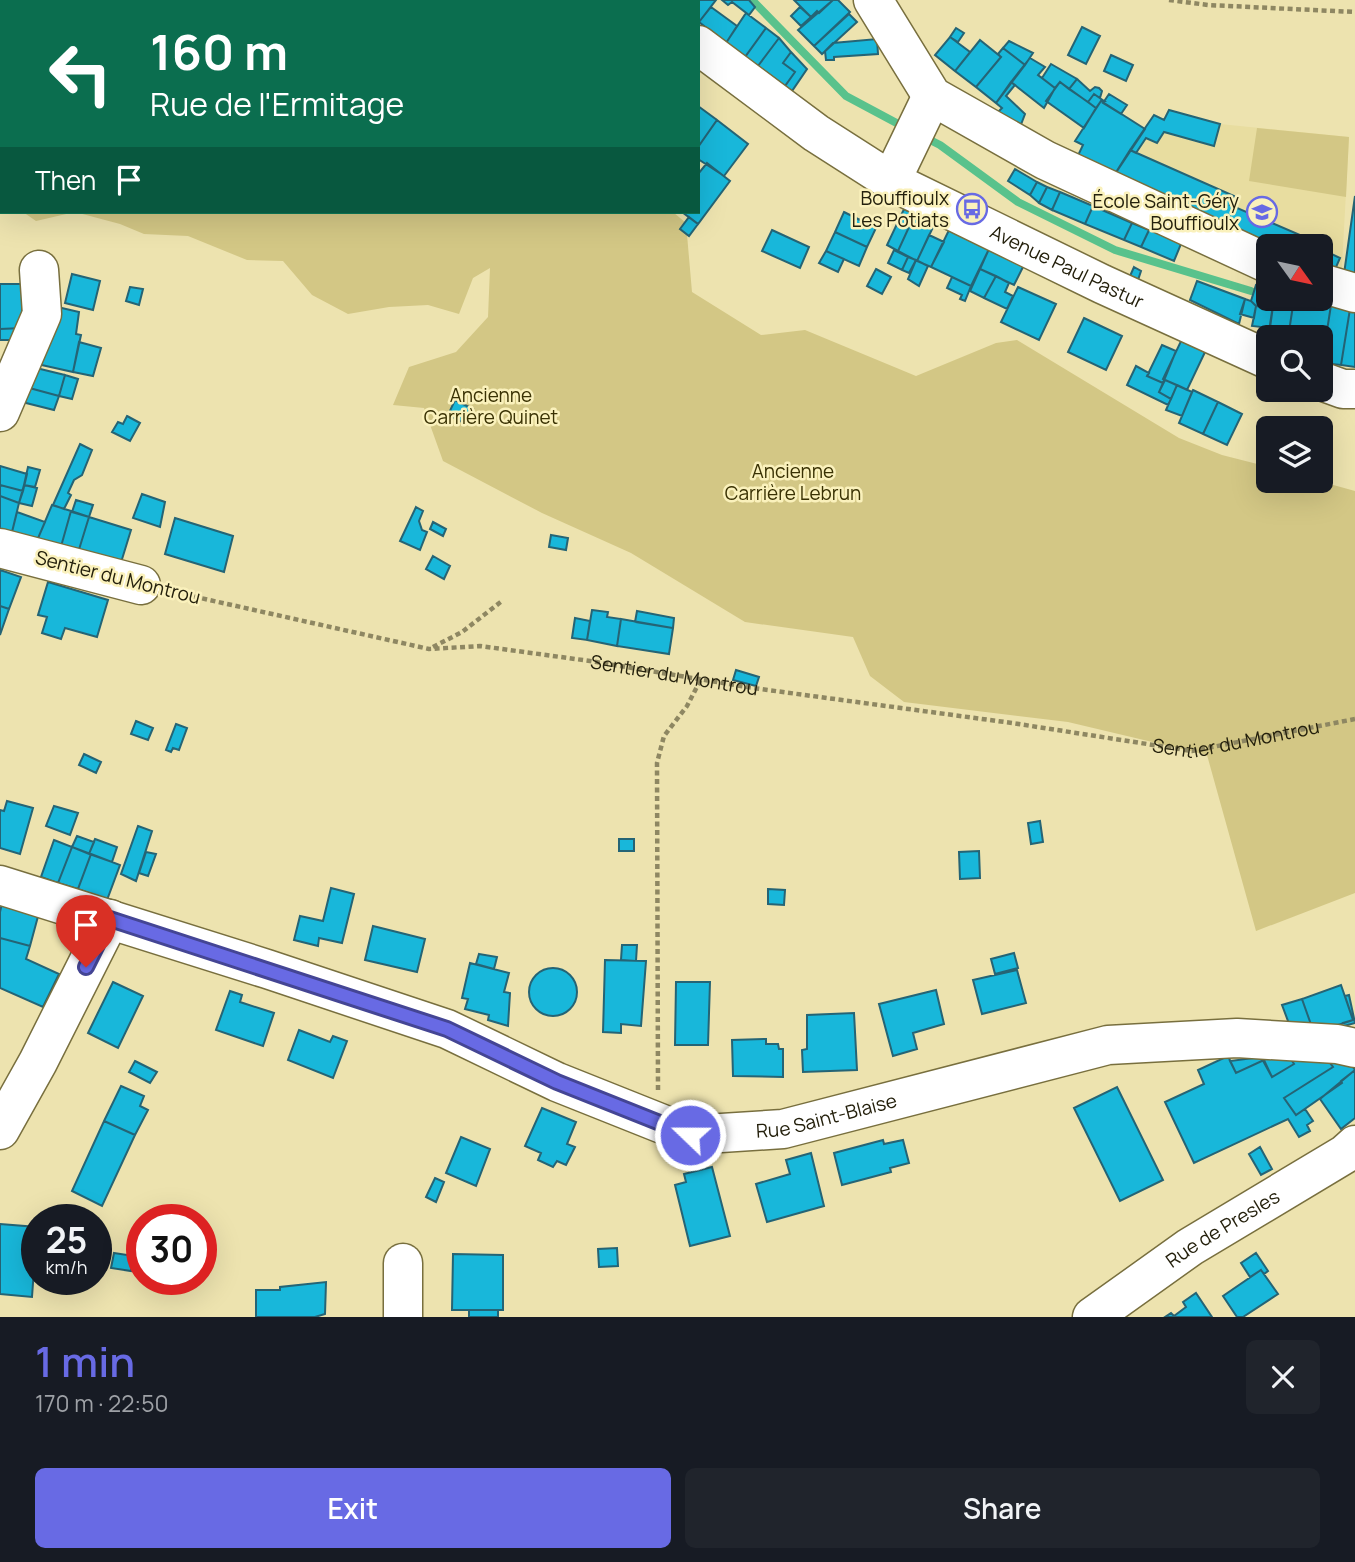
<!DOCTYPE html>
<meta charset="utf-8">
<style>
:root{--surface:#171b24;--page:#20242c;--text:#f1f3f6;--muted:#9ea1a6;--accent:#686ae4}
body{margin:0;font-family:Manrope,sans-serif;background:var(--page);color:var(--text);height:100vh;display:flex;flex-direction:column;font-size:26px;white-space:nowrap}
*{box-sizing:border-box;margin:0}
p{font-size:23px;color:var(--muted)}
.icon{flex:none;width:38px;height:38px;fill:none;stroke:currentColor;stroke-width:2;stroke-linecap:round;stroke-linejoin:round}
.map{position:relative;height:1317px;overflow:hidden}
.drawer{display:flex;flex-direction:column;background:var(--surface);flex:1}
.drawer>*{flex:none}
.top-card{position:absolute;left:0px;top:0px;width:700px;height:214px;box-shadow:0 7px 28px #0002;background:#0b6e4f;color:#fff;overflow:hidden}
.needle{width:46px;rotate:123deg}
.fabs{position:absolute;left:1256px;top:234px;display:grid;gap:14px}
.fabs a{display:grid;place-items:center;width:77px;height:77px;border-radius:10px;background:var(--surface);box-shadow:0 7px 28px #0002;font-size:35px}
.speed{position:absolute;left:21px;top:1204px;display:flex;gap:14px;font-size:35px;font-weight:700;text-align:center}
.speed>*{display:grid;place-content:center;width:91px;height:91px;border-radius:50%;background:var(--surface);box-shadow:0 7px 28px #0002;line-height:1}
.speed small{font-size:18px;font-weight:400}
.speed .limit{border:10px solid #d22;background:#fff;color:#111}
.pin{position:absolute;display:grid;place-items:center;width:60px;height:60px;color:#fff;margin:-72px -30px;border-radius:50% 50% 50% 0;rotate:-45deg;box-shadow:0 0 7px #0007}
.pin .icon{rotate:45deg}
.me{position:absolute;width:77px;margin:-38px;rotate:292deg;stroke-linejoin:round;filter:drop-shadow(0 0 5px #0008)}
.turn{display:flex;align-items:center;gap:24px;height:147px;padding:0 35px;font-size:32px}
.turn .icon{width:91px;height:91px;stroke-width:2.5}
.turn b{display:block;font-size:49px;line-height:60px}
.then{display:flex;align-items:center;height:66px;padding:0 35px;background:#0003;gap:14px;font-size:26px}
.round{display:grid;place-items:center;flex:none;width:74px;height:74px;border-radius:10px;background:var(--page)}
.head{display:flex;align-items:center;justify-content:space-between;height:119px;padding:0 35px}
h1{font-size:42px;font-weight:600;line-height:52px;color:var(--accent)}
.primary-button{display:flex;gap:14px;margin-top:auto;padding:14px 35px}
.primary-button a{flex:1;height:80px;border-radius:10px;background:var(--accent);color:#fff;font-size:28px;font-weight:600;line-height:80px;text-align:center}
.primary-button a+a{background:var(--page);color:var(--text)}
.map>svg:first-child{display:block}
.built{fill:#e8dda0}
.green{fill:#d3c785}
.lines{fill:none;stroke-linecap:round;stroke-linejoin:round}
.stream{stroke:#59c28c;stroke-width:8}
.building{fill:#18b7da;stroke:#256475;stroke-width:2}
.minor-casing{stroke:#786f3e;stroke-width:41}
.major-casing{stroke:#786f3e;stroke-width:41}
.path{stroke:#8e8762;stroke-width:4.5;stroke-dasharray:5 3.5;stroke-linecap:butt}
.minor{stroke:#fff;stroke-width:38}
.major{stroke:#fff;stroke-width:38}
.route-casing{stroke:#444594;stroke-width:18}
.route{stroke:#686ae4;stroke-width:12}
.labels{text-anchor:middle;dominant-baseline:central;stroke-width:5;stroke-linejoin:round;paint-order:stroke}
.poi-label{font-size:19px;fill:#24200c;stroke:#faf1bc;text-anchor:end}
.street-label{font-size:19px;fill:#24200c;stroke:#faf1bc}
.park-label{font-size:19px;fill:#393103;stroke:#faf1bc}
</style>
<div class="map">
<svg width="1355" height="1317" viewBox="0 0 1355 1317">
<rect width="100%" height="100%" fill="#ede3af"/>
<path class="built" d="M1169 110 1220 124 1349 137 1341 284 1321 277V247H1269L1130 150 1154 115 1164 120Z"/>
<path class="green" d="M0 0H471L475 2H2V196Z
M1257 128 1349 137 1346 197 1249 181Z
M23 212H673L686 223 692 292 761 335 805 330 916 376 996 343 1017 340 1179 438 1222 455 1269 467V481H1319L1355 491V893L1256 931 1207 755 1068 722 904 702 870 676 853 637 745 622 631 553 542 513 443 461 424 408 393 405 409 367 456 352 488 317 490 268 473 278 459 314 428 305 389 307 348 314 312 295 283 261 247 260 188 236 144 234 120 224 75 212 36 221Z"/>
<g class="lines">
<path class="stream" d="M752 0 846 96 904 127
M922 136 940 145 1018 202 1115 250 1251 291"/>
</g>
<path class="building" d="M538 0H589L588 2Z
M678 0H716L699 22 698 2Z
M722 0H749L755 7 749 15 732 2 728 5Z
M794 0H833L819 13 817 11 811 17Z
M833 0H838L850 12 814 46 798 30Z
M711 7 737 26 726 43 699 22Z
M800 7 811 17 801 26 791 16Z
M746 13 766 28 745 57 726 43Z
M849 14 857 22 822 54 814 46Z
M1082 27 1100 36 1086 64 1068 55Z
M766 28 779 38 758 66 745 57Z
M956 28 964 33 958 42 950 37Z
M950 37 970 52 955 71 935 55Z
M779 38 791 52 783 63 795 72 785 86 758 66Z
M877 39 878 54 834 57V60H826L825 51 833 43Z
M980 40 1001 57 976 87 955 71Z
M1009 41 1033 53 1025 65 1003 48Z
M1003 48 1025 65 996 103 976 87 1001 57 998 54Z
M791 52 807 69 792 91 785 86 795 72 783 63Z
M1111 55 1133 65 1126 81 1104 71Z
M1030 58 1045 67 1038 75 1055 88 1044 108 1011 82Z
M1051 64 1077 79 1069 89 1060 82 1055 88 1042 78Z
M1077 79 1090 91 1095 87 1099 88 1102 91 1100 98 1094 94 1088 102 1069 89Z
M1011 82 1015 85 1006 96 1025 114 1017 135 992 118 1002 108 996 103Z
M1060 82 1096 108 1084 128 1046 101Z
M1094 94 1104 101H1101L1096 108 1088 102Z
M1109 94 1127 105 1121 114 1103 103Z
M1101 101 1145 129 1113 177 1074 164 1083 145 1075 141Z
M698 106 717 120 698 147Z
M1169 110 1220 124 1214 146 1164 132 1157 143 1146 138 1136 153 1130 150 1154 115 1164 120Z
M717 120 748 144 724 176 698 159V147Z
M1130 150 1234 196 1230 205 1300 235 1295 247H1269L1113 177Z
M707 163 730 181 698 224 682 212H698V174Z
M1015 169 1037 182 1030 195 1008 181Z
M1037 182 1047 187 1039 203 1030 195Z
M1047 187 1060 192 1052 210 1039 203Z
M1060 192 1093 206 1085 224 1052 210Z
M1355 196V276L1344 274Z
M1093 206 1132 223 1124 240 1085 224Z
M904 209 915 214 898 251 887 245Z
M844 212 876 228 867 247 835 232Z
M915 214 935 223 917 261 898 251Z
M689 217 698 224 689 236 680 229Z
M1132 223 1149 230 1141 247 1124 240Z
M1151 226 1183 239 1174 261 1141 247Z
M772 230 809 247 800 268 762 251Z
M949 230 989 249 971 286 931 267Z
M835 232 867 247 859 266 826 251Z
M929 235 944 242 931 267 917 261Z
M989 249 1024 265 1014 285 980 269Z
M1321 249 1340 258 1330 281 1321 277Z
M894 250 908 257 902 270 888 263Z
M826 251 844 259 838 272 819 263Z
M908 257 916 260 909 273 902 270Z
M916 260 928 266 919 286 908 279Z
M1134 267 1141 271 1138 280 1130 276Z
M876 269 891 277 882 294 867 286Z
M980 269 996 276 984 298 970 291Z
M72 274 100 281 93 310 65 303Z
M996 276 1009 283 1005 292 1013 296 1007 309 984 298Z
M952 277 971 286 965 301 960 299 962 295 947 288Z
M1197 281 1245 299 1239 324 1190 300Z
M0 284H27L28 299 22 298V328L0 329Z
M1256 285 1266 287 1264 293 1269 294 1267 307 1256 306 1251 301Z
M130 287 143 289 139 305 126 301Z
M1018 287 1056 304 1039 340 1001 322Z
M1245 299 1251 301 1256 306 1254 318 1240 314Z
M1269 299H1274L1270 328 1252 326 1256 306 1267 307Z
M1274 299H1294L1288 338 1268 337Z
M1294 299H1309L1331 305 1322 363 1321 338H1288Z
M49 305 79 312 76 334 81 335 73 372 37 364Z
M1331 305 1350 309 1341 365 1322 363Z
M1350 309 1355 310V367L1341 365Z
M1084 318 1122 336 1106 370 1068 352Z
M21 328 20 340H0V329Z
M1182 339 1206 350 1187 390 1163 379Z
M79 342 101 348 93 376 73 372Z
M1162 345 1176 351 1163 383 1147 376Z
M28 366 65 375 59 396 22 386Z
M1136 366 1149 373 1147 376 1163 383 1159 392 1171 399 1168 405 1127 385Z
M65 375 78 379 72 399 59 396Z
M1165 380 1177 385 1171 399 1159 392Z
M1177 385 1192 392 1182 416 1166 410Z
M22 386 59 396 54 410 18 401Z
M1193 390 1218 402 1203 434 1179 423Z
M455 400 473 409 466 424 448 415Z
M1218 402 1242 414 1227 445 1203 434Z
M127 416 140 423 130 441 112 432 118 422 123 424Z
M80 444 92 450 82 475 74 480 68 493 71 495 64 509 53 505Z
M0 466 27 474 23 491 0 485Z
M28 467 40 470 35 487 24 485Z
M0 485 23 491 19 503 0 496Z
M24 485 37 488 32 506 19 503Z
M142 494 165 502 160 527 133 518Z
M0 496 19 503 12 532 0 529Z
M76 500 93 505 89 517 72 512Z
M52 505 71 511 60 550 36 543Z
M416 507 423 511 419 521 422 530 427 532 420 550 400 541Z
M71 511 89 517 77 556 60 550Z
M17 512 45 522 36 543 12 532Z
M89 517 131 530 119 569 77 556Z
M175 518 233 536 224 572 165 554Z
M433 522 446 529 443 536 430 529Z
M551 535 568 538 566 550 549 547Z
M433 556 450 566 444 579 426 569Z
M0 570 21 577 9 609 0 606Z
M48 582 108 600 97 637 65 628 61 639 42 633 47 617 38 615Z
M0 606 9 609 0 635Z
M592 610 608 612 607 617 621 619 617 646 587 640Z
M637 611 674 618 673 628 635 622Z
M575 618 590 621 587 640 572 638Z
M621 619 673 628 669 654 617 646Z
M736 670 759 677 756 686 733 680Z
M136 721 153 728 148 740 131 734Z
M176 724 187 728 179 750 173 748 171 752 166 750Z
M84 754 101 762 96 773 79 765Z
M7 801 33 808 20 854 0 848V810L4 811Z
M54 806 78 813 70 835 46 826Z
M1040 821 1043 842 1031 844 1028 823Z
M138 826 152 831 136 881 121 874Z
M77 836 94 842 89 854 72 847Z
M95 839 117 847 112 862 89 854Z
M619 839H634V851H619Z
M54 840 72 847 58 883 41 877Z
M72 847 91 854 78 889 58 883Z
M979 851 980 878 960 879 959 852Z
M146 852 156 854 148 876 139 873Z
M91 854 120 865 107 900 78 889Z
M331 888 354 894 342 943 319 938 318 946 294 940 300 916 323 921Z
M768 889 785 890 784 905 768 904Z
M3 899 40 909 30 946 0 938V912Z
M373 926 425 939 417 972 365 960Z
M0 938 30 946 26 959 59 974 43 1007 0 988Z
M622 945H637L636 961 621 960Z
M1014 953 1018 968 995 974 991 959Z
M479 954 497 957 494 969 476 964Z
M605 960 646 961 641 1026 621 1024V1033L603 1032Z
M470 963 509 973 504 992 510 993 508 1026 488 1020 489 1015 465 1009 468 999 462 998Z
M529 992a24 24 0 1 1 48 0a24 24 0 1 1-48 0Z
M1017 970 1026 1003 982 1014 973 980Z
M113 982 143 996 118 1048 88 1033Z
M676 982H710L708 1045H675Z
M1341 985 1353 1020 1314 1033 1302 999Z
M936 990 944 1024 913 1033 917 1049 893 1056 879 1004Z
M230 991 242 995 240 1002 274 1013 263 1046 216 1030Z
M1349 995 1355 1023 1344 1026 1343 1023 1353 1020 1345 996Z
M1302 999 1314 1033 1291 1029 1282 1005Z
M854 1013 857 1070 803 1072 802 1050 807 1049V1015Z
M299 1030 330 1042 333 1036 347 1041 333 1078 288 1060Z
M766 1039V1044H778L779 1049H783V1077L733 1076 732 1040Z
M1322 1051 1333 1067 1284 1098 1296 1115 1305 1109 1313 1121 1307 1125 1310 1131 1299 1137 1288 1119 1194 1163 1165 1102 1204 1084 1198 1070 1228 1056 1236 1073 1264 1060 1272 1077 1294 1064 1288 1054Z
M1288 1054 1294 1064 1272 1077 1261 1057Z
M1345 1054 1355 1070 1341 1081 1342 1083 1296 1115 1284 1098 1333 1067 1325 1056Z
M1261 1057 1264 1060 1236 1073 1230 1061Z
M135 1061 157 1072 150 1083 129 1072Z
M1355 1070V1118L1341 1129 1320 1099Z
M121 1086 144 1096 140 1106 148 1110 135 1135 104 1121Z
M1117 1087 1163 1180 1120 1201 1074 1108Z
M542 1108 576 1122 567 1144 575 1147 566 1165 557 1161 553 1167 538 1160 541 1153 525 1146Z
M104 1121 135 1135 102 1206 72 1191Z
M461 1137 490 1149 476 1186 446 1173Z
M883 1140 884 1144 903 1140 909 1163 890 1168 891 1172 842 1185 834 1153Z
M1260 1147 1272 1169 1261 1175 1249 1154Z
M811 1153 824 1206 767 1222 756 1184 790 1174 786 1160Z
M712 1167 730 1236 690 1246 675 1185 686 1182 684 1174Z
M435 1178 444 1182 436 1202 426 1197Z
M0 1224 37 1227 32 1297 0 1294Z
M617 1248 618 1266 599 1267 598 1249Z
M114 1253 134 1256 131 1271 111 1268Z
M1256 1253 1268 1271 1264 1274 1261 1270 1250 1277 1241 1263Z
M453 1254 503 1255V1310H452Z
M1261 1270 1278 1294 1243 1317H1237L1223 1296Z
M326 1282 325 1314 315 1317H256V1290H280V1287Z
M1196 1293 1212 1317H1165L1171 1313 1174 1316 1186 1307 1183 1302Z
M469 1310H498V1317H469Z"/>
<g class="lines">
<g class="minor-casing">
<g id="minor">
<path d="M873 0 932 96 1045 160 1269 264"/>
<path d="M891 181 932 96"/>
<path d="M1321 283 1355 293"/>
<path d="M0 412 42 314 39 270"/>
<path d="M0 548 141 585"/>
<path id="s2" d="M0 885 267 969 447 1029 557 1082 690 1135 783 1129 1108 1045 1237 1038 1337 1044 1355 1048"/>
<path d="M0 1130 38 1062 110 919"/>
<path d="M403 1317V1263"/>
<path id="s3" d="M1092 1317 1190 1247 1345 1154 1355 1145"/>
</g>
</g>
<g class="major-casing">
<g id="major">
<path d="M641 0 643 2"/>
<path id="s4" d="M698 45 816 133 891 181 1102 284 1269 360"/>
<path d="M1321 381 1343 389H1355"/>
</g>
</g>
<g class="path">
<path d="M377 0 383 2"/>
<path d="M1169 0 1208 5 1355 12"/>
<path d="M256 2 257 0"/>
<path id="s1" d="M169 591 429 649 480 646 590 661 753 688 1012 723 1192 751 1355 719"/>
<path d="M433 647 462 632 502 601"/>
<path d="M658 1090 657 763 664 736 687 706 701 679"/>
</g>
<use href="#minor" class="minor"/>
<use href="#major" class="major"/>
</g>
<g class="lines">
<g class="route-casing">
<path id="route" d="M86 967 110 919 447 1029 557 1082 690 1135"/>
</g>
<use href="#route" class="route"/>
</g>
<defs>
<g id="bus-ring" transform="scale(1.575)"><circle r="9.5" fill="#faf1bc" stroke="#686ae4" stroke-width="1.5"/><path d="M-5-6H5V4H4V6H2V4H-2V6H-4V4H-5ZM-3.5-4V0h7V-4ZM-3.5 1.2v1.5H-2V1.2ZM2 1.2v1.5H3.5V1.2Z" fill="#686ae4"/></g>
<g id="school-ring" transform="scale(1.575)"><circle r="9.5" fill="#faf1bc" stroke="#686ae4" stroke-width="1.5"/><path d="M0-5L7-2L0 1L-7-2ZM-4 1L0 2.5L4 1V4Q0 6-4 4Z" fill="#686ae4"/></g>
</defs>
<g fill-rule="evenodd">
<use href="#bus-ring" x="972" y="209"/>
<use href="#school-ring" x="1262" y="212"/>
</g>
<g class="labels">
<g class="poi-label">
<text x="949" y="198">Bouffioulx<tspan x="949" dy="22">Les Potiats</tspan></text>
<text x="1239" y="201">École Saint-Géry<tspan x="1239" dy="22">Bouffioulx</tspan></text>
</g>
<g class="street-label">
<text stroke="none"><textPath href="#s4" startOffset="432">Avenue Paul Pastur</textPath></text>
<text transform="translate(118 577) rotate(14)">Sentier du Montrou</text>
<text stroke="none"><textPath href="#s1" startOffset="514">Sentier du Montrou</textPath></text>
<text stroke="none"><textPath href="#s1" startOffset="1082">Sentier du Montrou</textPath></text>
<text stroke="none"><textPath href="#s2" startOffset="873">Rue Saint-Blaise</textPath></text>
<text stroke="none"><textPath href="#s3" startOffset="158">Rue de Presles</textPath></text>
</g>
<g class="park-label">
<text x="491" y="395">Ancienne<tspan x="491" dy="22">Carrière Quinet</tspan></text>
<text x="793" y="471">Ancienne<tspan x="793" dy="22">Carrière Lebrun</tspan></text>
</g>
</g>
</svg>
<div class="fabs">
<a><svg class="needle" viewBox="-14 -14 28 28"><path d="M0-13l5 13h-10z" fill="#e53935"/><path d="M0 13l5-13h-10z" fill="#9ea1a6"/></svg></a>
<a><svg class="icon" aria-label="search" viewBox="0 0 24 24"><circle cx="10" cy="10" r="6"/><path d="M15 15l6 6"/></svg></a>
<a><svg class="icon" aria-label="layers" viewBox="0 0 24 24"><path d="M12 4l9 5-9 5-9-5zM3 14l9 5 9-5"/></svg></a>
</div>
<div class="speed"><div>25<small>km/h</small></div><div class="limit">30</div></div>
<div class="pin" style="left:86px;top:967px;background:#d93025"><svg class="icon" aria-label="arrive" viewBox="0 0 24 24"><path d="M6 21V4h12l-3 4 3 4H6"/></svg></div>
<svg class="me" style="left:690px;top:1135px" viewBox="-20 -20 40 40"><circle r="17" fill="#686ae4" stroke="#fff" stroke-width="3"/><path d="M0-11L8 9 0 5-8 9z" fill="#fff"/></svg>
<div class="top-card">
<div class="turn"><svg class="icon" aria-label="left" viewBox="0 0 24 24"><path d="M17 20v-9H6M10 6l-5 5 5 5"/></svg><div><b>160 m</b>Rue de l'Ermitage</div></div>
<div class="then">Then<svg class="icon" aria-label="arrive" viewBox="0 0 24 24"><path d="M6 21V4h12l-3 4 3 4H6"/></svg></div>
</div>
</div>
<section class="drawer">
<div class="head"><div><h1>1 min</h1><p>170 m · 22:50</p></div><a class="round"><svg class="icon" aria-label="close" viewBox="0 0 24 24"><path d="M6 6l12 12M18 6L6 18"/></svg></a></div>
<div class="primary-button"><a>Exit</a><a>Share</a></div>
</section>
